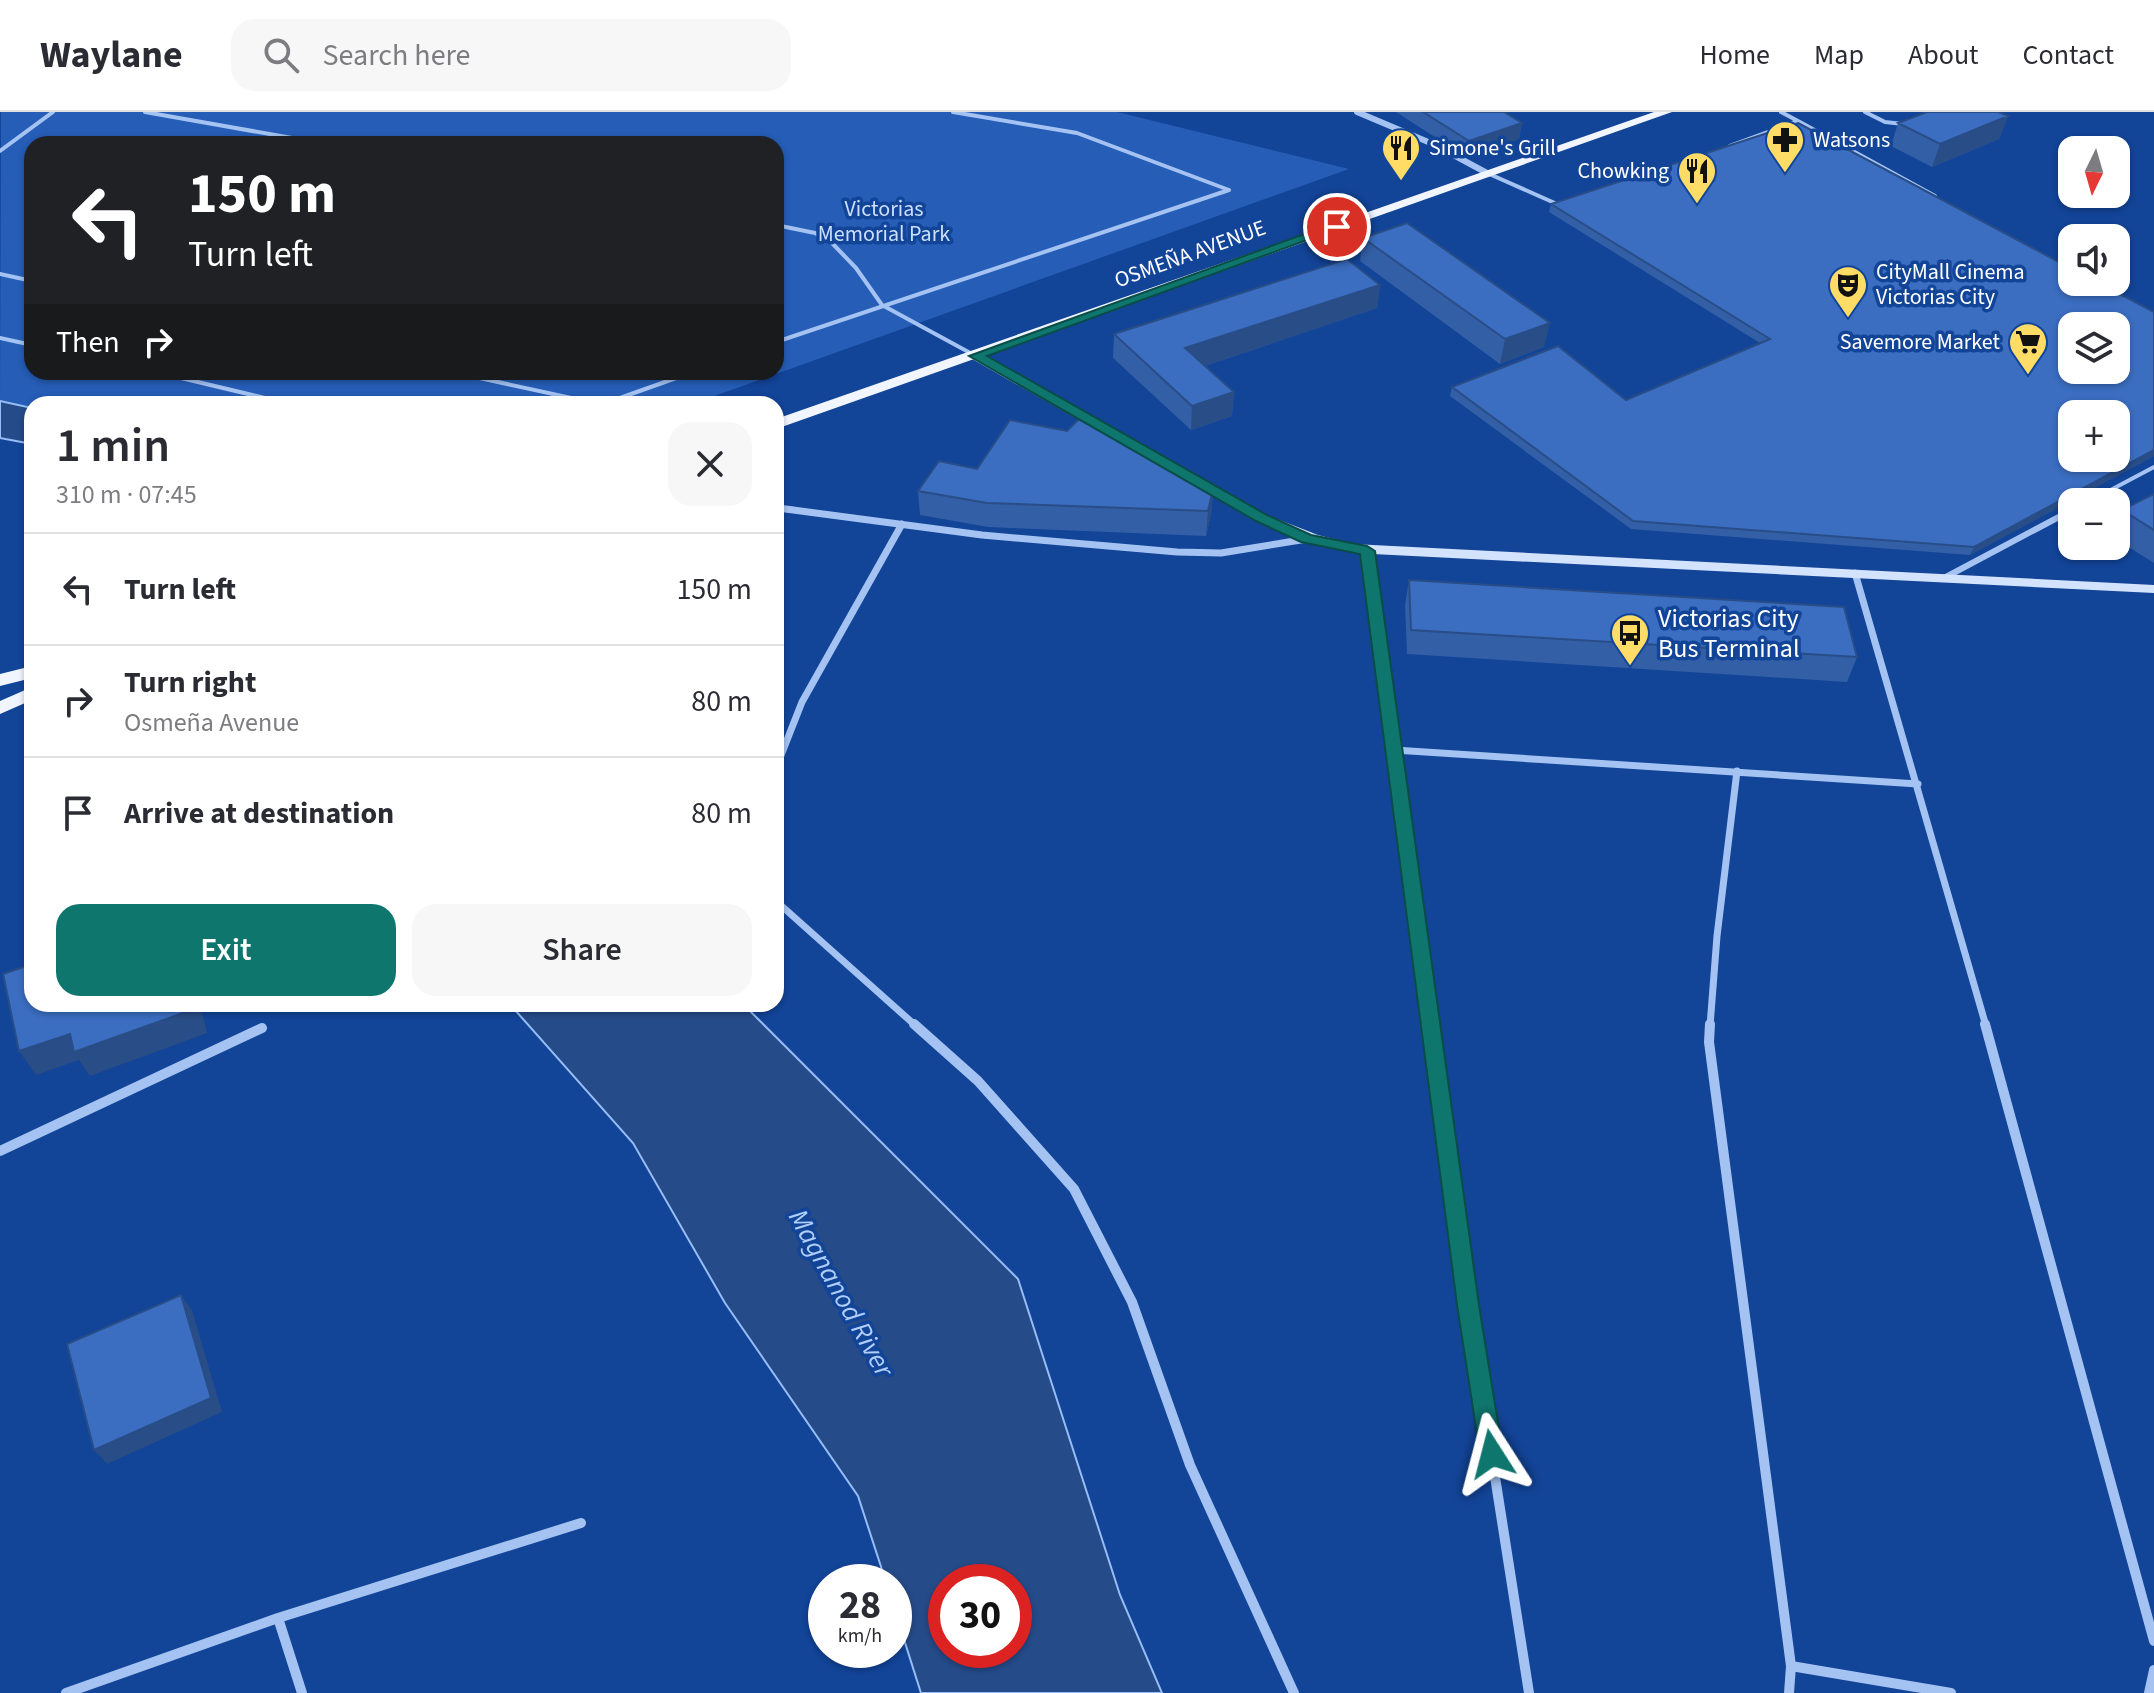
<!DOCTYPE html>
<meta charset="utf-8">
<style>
:root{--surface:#fff;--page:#f7f7f7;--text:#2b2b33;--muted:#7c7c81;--line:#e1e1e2;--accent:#0f766e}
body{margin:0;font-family:"Source Sans 3",sans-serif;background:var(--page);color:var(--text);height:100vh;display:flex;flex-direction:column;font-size:30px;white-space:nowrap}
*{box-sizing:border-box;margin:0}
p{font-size:26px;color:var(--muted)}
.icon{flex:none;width:44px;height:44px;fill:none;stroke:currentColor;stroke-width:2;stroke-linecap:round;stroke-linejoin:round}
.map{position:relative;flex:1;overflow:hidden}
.panel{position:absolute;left:24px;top:284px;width:760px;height:616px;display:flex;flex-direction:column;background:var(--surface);border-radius:24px;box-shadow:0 2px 6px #0004}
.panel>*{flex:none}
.top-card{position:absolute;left:24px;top:24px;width:760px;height:244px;border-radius:24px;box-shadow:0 2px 6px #0004;background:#202124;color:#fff;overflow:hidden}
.needle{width:52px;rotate:185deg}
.buttons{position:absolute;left:2058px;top:24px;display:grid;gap:16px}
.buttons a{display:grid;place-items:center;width:72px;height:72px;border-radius:16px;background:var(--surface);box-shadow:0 2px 6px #0004;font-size:40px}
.speed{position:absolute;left:808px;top:1452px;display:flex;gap:16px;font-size:40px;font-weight:700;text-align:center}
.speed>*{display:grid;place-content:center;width:104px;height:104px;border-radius:50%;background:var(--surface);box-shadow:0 2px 6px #0004;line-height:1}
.speed small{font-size:20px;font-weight:400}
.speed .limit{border:12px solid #d22;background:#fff;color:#111}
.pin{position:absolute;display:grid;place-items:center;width:68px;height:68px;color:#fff;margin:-34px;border:4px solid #fff;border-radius:50%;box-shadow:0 2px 8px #0007}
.me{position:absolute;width:88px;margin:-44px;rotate:351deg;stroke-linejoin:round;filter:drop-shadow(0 0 6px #0008)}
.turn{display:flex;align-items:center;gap:28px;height:168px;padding:0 32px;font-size:36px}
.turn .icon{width:104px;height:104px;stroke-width:2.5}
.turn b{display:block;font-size:56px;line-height:68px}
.then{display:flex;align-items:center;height:76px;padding:0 32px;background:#0003;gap:16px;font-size:30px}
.round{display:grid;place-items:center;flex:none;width:84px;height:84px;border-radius:24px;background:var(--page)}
.head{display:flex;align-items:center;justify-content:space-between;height:136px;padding:0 32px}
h1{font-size:48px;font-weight:600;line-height:60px}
.button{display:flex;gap:16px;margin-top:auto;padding:16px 32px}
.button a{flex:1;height:92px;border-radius:24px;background:var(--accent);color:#fff;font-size:32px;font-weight:600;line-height:92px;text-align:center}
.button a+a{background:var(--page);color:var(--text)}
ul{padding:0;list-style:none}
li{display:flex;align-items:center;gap:24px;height:112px;padding:0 32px;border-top:2px solid var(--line)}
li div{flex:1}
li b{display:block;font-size:30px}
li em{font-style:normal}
header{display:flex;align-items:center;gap:48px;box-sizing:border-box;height:112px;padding:0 40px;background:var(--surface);border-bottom:2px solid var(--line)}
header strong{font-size:38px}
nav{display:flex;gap:44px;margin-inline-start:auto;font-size:28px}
.search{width:560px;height:72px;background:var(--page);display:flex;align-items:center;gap:20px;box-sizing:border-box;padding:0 28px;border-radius:24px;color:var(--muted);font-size:30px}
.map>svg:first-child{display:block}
.green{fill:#255db7;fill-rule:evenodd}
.water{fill:#254b89;stroke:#96bdf7;stroke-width:2;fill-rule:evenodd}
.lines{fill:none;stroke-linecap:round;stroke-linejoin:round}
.lane-far1{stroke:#a4c3f3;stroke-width:4}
.lane{stroke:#a4c3f3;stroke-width:6}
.street-far2{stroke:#a4c3f3;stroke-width:6}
.street-far1{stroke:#a4c3f3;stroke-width:7}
.street{stroke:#a4c3f3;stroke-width:10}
.secondary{fill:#d4e3fd;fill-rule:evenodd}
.primary{fill:#f0f5ff;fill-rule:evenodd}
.wall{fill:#335fa6}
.shaded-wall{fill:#294d87}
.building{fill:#3b6ec1;stroke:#294d87;stroke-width:2;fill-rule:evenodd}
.route{fill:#0f766e;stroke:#0a4d48;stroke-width:2}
.labels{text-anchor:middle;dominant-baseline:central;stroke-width:7;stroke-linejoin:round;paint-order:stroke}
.far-poi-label{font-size:22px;fill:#fff;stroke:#124498;text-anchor:start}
.far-park-label{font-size:22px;fill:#ccdffd;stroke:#124498}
.far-street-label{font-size:22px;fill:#fff;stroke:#124498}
.poi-label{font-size:26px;fill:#fff;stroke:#124498;text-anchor:start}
.water-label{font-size:28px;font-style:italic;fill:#b0cefa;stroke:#124498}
</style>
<header>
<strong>Waylane</strong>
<div class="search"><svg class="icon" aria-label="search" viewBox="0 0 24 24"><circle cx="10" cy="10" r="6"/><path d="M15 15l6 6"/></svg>Search here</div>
<nav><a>Home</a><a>Map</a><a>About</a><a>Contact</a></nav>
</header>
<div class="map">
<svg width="2154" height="1581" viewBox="0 0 2154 1581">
<rect width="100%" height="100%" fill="#124498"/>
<path class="green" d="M1117 0 1349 57 692 292H32V296L0 289 1 0ZM32 32H776V260H32Z"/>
<path class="water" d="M0 289 32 296V332L0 326Z
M514 892H743L1018 1167 1120 1483 1162 1581H921L894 1496V1470H886L858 1384 725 1191 633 1031 515 898ZM946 1470H1014V1538H946Z"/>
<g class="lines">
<path class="lane-far1" d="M145 0 326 32
M953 0 1077 21 1229 78
M1865 0 1885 10 1903 12
M1798 9 1935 84
M1730 34 1798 9 1781 0
M0 39 53 0
M1487 61 1557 92
M776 113 815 121 830 129 856 156 882 193 974 243
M0 162 32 169
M0 226 32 233
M776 230 1229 78
M156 260 290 292
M452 260 599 292
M603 292 693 260
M2088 390 2154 355"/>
<path class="lane" d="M1944 466 2072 398"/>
<path class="street-far2" d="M1357 0 1433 32 1487 61
M776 396 794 398"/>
<path class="street-far1" d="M778 396 982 423 1177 440 1221 441 1307 427
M1367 439 1431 914
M1855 461 1986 914
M1394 638 1918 672
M776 656 802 590 902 412
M776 789 916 914
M1710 914 1717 824 1737 659"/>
<path class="street" d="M914 912 978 969 1074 1077 1132 1190 1190 1353 1294 1581
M1430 912 1468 1193 1529 1581
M1710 912 1709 930 1791 1554 1789 1581
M1985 912 2154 1529
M0 1039 262 916
M278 1506 581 1411
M1791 1554 1951 1581
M66 1581 278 1506 302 1581
M2149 1581 2154 1558"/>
<path class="secondary" d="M976 240 1267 403 1318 423 1353 432 2154 473V481L1353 441 1309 429 1257 409 972 247V241Z"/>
<path class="primary" d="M1654 0H1672L776 317V307Z
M32 554V566L0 574V562Z
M32 575V588L0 602V589Z"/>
</g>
<path class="wall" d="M1396 0H1504L1522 11 1519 27 1466 45Z
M2008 4 1999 27 1932 55 1891 34 1898 11Z
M1551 92 2154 200V344L1970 443 1631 417 1450 284 1452 275 1626 288 1760 231 1549 100Z
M1363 126 1544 235 1500 252 1360 149Z
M1380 173 1377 196 1205 254 1234 280 1232 304 1191 318 1113 246 1114 222Z
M977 357 1213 378 1211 403 1206 424 988 415 920 403 918 379Z
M2154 382V451L2116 427V409L2122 398Z
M1409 468 1857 545 1847 570 1407 542 1405 493Z"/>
<path class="shaded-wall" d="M2008 4 1999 27 1932 55 1940 32Z
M1522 11 1519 27 1466 45 1469 29Z
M1380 173 1377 196 1184 261 1185 236Z
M1550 211 1544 235 1500 252 1505 227Z
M1234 280 1232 304 1191 318 1192 294Z
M2154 338V344L1970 443 1974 435Z
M1213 378 1211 403 1206 424 1208 399Z
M192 892H200L207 921 90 964 79 948 36 963 19 939 70 922Z
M181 1183 192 1198 222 1300 107 1352 94 1338Z"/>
<path class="building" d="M1423 0H1504L1522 11 1469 29Z
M1927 0H1998L2008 4 1940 32 1898 11Z
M1798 11 2072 157V170H2097L2154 200V338L1974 435 1633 409 1452 275 1558 234 1626 288 1770 227 1551 92ZM2072 214H2116V258H2072ZM2072 302H2116V346H2072Z
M1407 111 1550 211 1505 227 1363 126Z
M1347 147 1380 173 1185 236 1234 280 1192 294 1114 222Z
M1079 307 1213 378 1208 399 987 391 918 379 939 349 977 357 1010 308 1067 319Z
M2154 382V418L2122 398Z
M1409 468 1844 495 1857 545 1411 518Z
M32 852V892H192L194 897 74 940 70 922 19 939 3 862Z
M181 1183 211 1286 94 1338 67 1232Z"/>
<path class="route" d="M1332 112 1343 115 987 244 1267 403 1311 423 1367 434 1375 439 1479 1193 1503 1342 1500 1350 1492 1353 1484 1350 1480 1342 1457 1193 1360 442 1301 430 1256 409 969 244Z"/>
<defs>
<g id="pharmacy-pin" transform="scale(2)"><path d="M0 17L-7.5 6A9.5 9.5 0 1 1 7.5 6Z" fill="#ffdc66" stroke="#124498"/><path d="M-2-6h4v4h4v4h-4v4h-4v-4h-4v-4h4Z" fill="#111"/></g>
<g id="restaurant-pin" transform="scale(2)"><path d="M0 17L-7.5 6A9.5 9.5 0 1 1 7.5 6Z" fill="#ffdc66" stroke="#124498"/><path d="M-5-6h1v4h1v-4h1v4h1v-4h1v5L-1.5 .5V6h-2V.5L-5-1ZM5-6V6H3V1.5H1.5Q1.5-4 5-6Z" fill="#111"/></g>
<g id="theatre-pin" transform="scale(2)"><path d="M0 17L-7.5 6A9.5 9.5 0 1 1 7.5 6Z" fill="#ffdc66" stroke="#124498"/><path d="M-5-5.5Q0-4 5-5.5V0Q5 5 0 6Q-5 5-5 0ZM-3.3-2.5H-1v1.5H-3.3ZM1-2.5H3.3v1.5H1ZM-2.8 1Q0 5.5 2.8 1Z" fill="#111"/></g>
<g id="supermarket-pin" transform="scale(2)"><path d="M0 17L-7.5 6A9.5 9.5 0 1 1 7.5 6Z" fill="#ffdc66" stroke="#124498"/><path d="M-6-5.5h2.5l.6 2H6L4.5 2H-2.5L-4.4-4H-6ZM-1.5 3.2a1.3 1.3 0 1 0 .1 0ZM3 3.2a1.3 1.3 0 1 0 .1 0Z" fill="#111"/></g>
<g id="bus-pin" transform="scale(2)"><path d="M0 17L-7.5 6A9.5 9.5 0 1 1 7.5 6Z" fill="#ffdc66" stroke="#124498"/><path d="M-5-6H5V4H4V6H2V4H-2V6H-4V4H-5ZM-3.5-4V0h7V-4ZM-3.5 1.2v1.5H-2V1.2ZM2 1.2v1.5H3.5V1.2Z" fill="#111"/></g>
</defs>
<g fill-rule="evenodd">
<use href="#pharmacy-pin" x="1785" y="28"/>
<use href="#restaurant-pin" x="1401" y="36"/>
<use href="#restaurant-pin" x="1697" y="59"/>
<use href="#theatre-pin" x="1848" y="173"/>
<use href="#supermarket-pin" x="2028" y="230"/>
<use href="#bus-pin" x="1630" y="521"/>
</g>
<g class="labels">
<g class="far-poi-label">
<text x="1813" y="28">Watsons</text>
<text x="1429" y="36">Simone's Grill</text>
<text x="1669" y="59" text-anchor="end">Chowking</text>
<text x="1876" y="160">CityMall Cinema<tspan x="1876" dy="25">Victorias City</tspan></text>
<text x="2000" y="230" text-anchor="end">Savemore Market</text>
</g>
<g class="far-park-label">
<text x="884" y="97">Victorias<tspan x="884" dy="25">Memorial Park</tspan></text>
</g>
<g class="far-street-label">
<text transform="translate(1190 142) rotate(-20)">OSMEÑA AVENUE</text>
</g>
<g class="poi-label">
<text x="1658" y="506">Victorias City<tspan x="1658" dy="30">Bus Terminal</tspan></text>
</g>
<g class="water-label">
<text transform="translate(841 1181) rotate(61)">Magnanod River</text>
</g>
</g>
</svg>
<div class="buttons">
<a><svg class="needle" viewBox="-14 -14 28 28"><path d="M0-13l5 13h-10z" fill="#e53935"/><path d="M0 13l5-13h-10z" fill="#7c7c81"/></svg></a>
<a><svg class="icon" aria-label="sound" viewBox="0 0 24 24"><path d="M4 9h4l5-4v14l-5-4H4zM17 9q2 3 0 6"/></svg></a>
<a><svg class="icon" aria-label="layers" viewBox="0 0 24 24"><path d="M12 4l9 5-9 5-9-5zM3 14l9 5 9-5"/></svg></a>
<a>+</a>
<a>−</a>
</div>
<div class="speed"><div>28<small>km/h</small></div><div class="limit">30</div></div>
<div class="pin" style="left:1337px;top:115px;background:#d93025"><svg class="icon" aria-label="arrive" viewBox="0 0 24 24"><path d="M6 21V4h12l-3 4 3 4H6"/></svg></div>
<svg class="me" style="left:1492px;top:1342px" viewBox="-20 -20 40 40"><path d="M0-17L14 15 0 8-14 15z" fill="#0f766e" stroke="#fff" stroke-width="4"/></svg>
<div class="top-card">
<div class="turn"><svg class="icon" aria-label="left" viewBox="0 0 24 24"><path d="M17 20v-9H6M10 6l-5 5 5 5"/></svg><div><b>150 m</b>Turn left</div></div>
<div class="then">Then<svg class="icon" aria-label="right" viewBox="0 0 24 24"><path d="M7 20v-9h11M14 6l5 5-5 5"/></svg></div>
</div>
<section class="panel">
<div class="head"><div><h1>1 min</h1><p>310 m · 07:45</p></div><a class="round"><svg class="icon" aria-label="close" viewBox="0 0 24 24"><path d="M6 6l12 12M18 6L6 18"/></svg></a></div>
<ul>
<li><svg class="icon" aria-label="left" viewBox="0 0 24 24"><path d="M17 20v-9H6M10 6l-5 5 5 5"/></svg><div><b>Turn left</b></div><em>150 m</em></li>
<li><svg class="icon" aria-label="right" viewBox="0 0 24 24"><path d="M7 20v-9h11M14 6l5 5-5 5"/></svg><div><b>Turn right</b><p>Osmeña Avenue</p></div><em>80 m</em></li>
<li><svg class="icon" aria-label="arrive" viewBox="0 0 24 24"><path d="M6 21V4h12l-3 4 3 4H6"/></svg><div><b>Arrive at destination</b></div><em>80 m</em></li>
</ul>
<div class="button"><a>Exit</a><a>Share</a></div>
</section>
</div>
